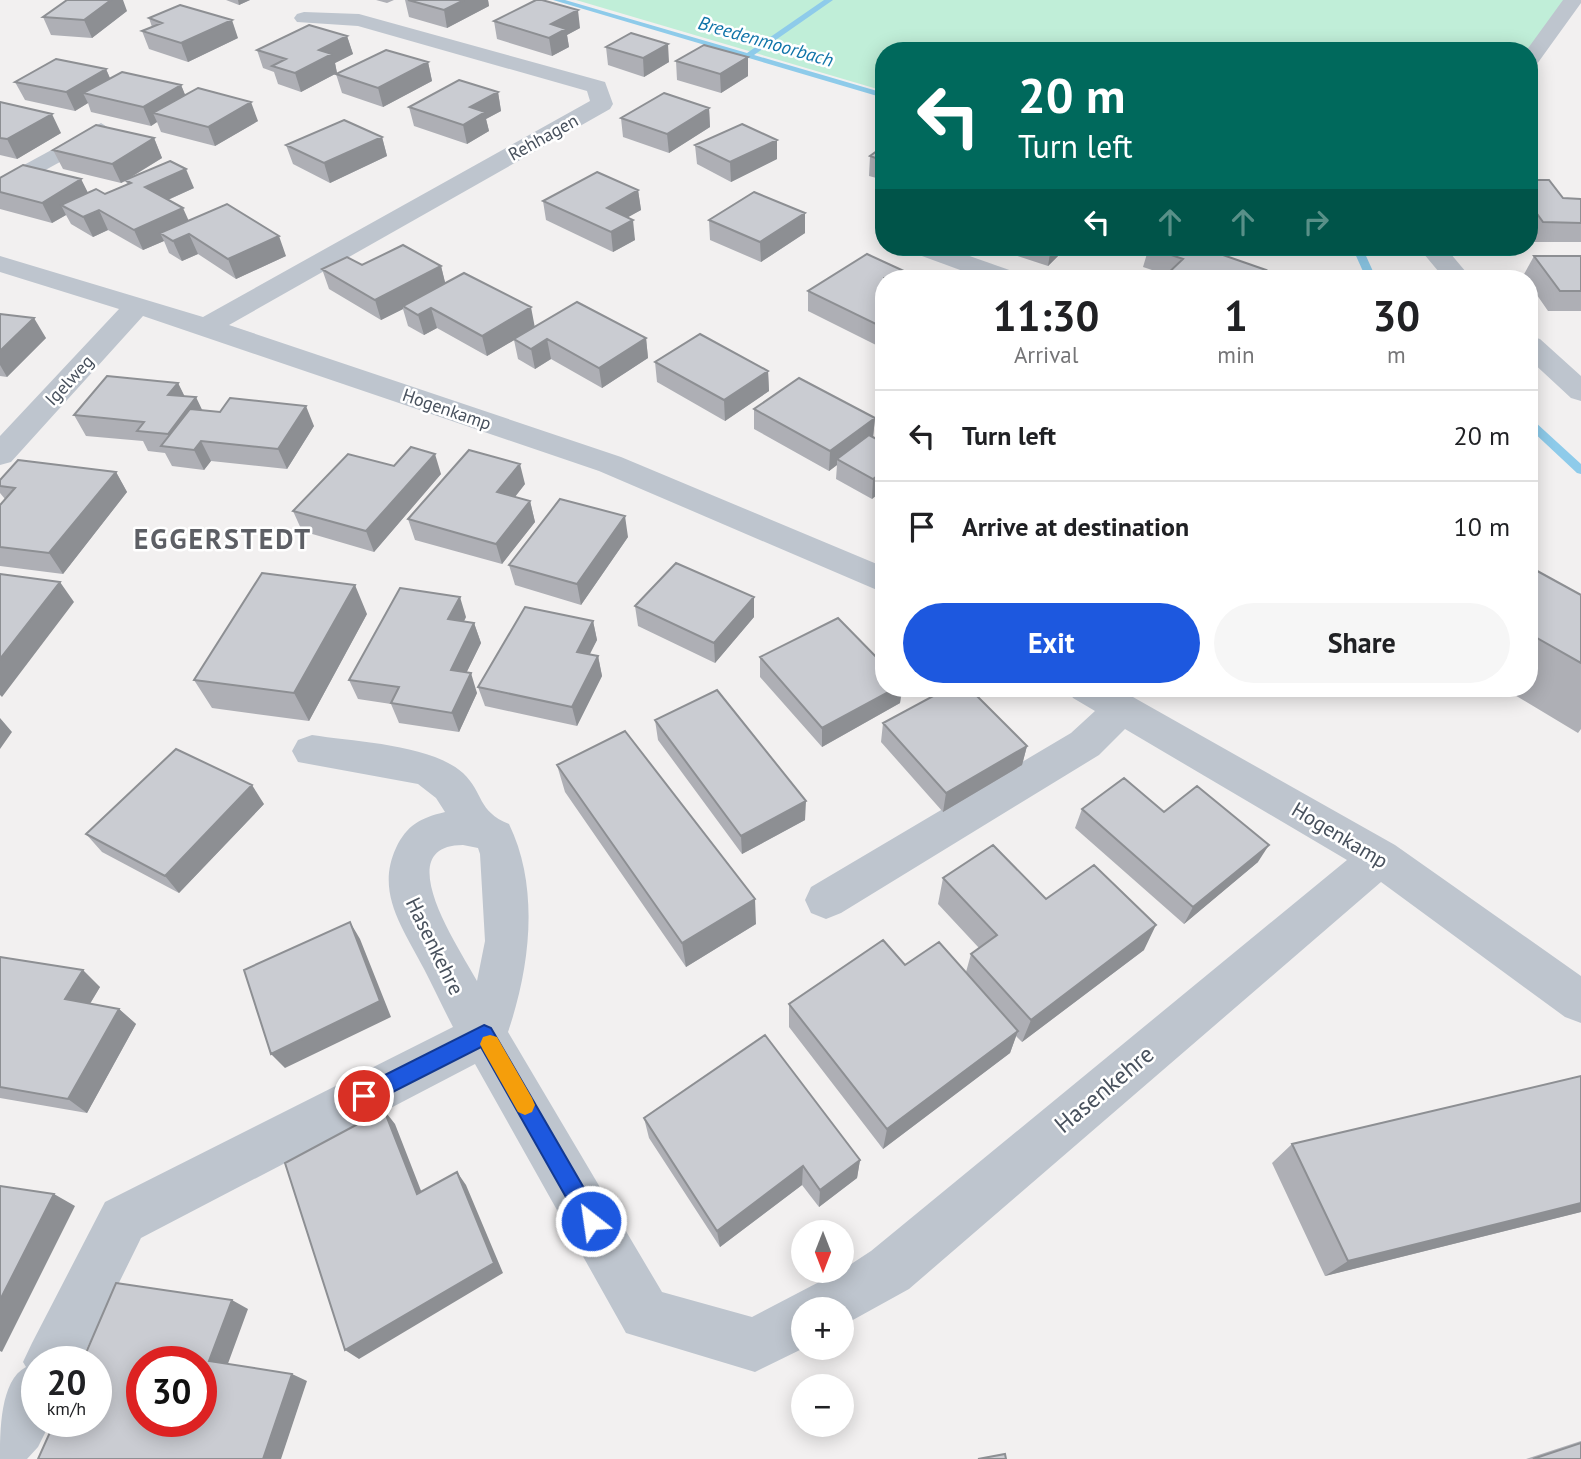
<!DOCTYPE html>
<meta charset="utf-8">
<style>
:root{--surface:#fff;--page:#f6f6f6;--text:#202124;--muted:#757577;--line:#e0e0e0;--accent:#1d58df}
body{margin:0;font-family:"PT Sans",sans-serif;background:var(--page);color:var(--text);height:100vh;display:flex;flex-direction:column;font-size:26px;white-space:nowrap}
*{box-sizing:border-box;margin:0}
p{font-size:23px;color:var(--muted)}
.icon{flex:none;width:38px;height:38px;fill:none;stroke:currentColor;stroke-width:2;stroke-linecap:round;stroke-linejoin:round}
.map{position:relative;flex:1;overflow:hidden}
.drawer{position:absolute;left:875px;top:270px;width:663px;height:427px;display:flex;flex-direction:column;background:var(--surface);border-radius:28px;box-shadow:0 4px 18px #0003}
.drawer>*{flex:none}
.banner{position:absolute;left:875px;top:42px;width:663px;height:214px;border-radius:28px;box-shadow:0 4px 18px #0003;background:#00695c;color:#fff;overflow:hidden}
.needle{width:46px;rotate:180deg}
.tools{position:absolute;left:791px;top:1220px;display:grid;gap:14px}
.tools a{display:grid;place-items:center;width:63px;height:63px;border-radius:50%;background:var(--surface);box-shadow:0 4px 18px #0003;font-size:35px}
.speed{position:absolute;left:21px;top:1346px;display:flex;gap:14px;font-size:35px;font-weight:700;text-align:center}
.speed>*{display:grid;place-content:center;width:91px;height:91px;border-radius:50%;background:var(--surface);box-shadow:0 4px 18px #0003;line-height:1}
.speed small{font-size:18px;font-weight:400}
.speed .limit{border:10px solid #d22;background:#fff;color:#111}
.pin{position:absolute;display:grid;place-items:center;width:60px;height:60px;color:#fff;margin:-30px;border:4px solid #fff;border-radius:50%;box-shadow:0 2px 7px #0007}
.me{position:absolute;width:77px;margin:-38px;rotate:330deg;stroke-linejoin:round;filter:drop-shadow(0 0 5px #0008)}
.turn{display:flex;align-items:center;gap:24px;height:147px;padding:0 28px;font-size:32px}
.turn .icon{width:91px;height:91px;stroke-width:2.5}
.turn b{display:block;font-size:49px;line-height:60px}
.lanes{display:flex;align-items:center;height:66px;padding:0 28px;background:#0003;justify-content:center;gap:35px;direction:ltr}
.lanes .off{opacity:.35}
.eta{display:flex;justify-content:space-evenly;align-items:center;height:119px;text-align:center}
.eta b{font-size:42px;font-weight:700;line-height:49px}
.primary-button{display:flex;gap:14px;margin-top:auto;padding:14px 28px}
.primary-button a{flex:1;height:80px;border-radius:42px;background:var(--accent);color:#fff;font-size:28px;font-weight:700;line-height:80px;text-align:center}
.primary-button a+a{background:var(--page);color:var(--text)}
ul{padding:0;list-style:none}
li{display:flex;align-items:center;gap:21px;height:91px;padding:0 28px;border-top:2px solid var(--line)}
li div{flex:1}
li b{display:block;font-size:26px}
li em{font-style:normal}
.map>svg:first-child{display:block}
.green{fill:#c0eed8}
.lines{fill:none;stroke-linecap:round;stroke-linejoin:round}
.stream{fill:#8ecbea;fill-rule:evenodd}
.minor{fill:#bec5ce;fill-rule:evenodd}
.wall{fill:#aeafb5}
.shaded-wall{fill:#8d8f93}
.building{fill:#caccd2;stroke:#8d8f93;stroke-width:2;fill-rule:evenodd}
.route{fill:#1d58df;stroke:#133991;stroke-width:2}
.slow{fill:#f59e0b}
.labels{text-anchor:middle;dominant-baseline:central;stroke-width:5;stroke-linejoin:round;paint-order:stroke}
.far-street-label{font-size:18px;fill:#48515d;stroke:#fff}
.far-water-label{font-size:19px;font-style:italic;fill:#1074a9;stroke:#fff}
.street-label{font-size:21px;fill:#48515d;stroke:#fff}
.near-street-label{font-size:24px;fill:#48515d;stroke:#fff}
.district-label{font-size:28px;font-weight:bold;letter-spacing:2px;fill:#5d5f65;stroke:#fff}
</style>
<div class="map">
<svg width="1581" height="1459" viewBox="0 0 1581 1459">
<rect width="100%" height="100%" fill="#f2f0f0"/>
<path class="green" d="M576 0H1564L1527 51H884V91Z"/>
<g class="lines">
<path class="stream" d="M553 0H565L747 53 824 0H833L754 55 884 93V98Z
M1352 247H1362L1376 278H1366Z
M1530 420 1534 421 1581 464V474L1577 473 1530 429Z"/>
<path class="minor" d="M1563 0H1581V3L1537 64 1530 66V51H1526Z
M304 12 359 14 605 82 613 104 610 109 229 325 621 457 884 567V593L599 471 143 316 11 462 0 465V436L119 309 0 272V256L203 317 590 101 587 91 358 26 297 22 294 18 297 14Z
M101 123 112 130 109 135 0 195V178Z
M907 247H944L1015 272 1019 278H982L911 252Z
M1418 247H1445L1471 278H1444Z
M1530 336 1540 339 1581 376V401L1571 398 1530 360Z
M1067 688H1117L1395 845 1581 976V1023L1565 1017 1381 882 909 1289 842 1326V1309H803L804 1348 755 1372 626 1333 475 1064 141 1238 80 1362H37V1421H51L38 1447 27 1459H0C0 1432 0 1380 26 1367L23 1362 32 1343 105 1202 453 1027C443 1008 434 988 424 969 404 930 375 893 396 848 407 825 420 818 445 812L436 798 418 784 298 762 292 751 298 740 312 735C355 742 430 744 463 773 484 793 477 811 509 824 540 888 530 967 508 1032L662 1292 752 1317 842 1270 871 1251 1347 860 1125 729 1099 755 841 913 826 919 811 913 805 900 811 887 1071 733 1095 711 1073 698ZM463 845 478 848 480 854 485 941 477 981C462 952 387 845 463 845Z"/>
</g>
<path class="wall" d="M226 0H250L239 5Z
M376 0H394L387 3Z
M405 0H488L489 6 447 28 409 17Z
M127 11 92 38 51 35 43 17Z
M149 18 238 38 188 62 149 49 142 31 152 27Z
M494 21 580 28 567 35 569 47 552 56 497 39Z
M347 36 353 54 335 63 337 73 301 92 278 84 274 72 263 68 257 50Z
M606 47 669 62 644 77 608 65Z
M676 61 748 76 721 93 677 80Z
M428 62 432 81 383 107 342 93 336 74Z
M106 69 110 78 181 85 185 95 258 121 215 146 161 132 157 122 151 126 91 112 88 103 75 111 25 100 15 82Z
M498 92 501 111 486 119 489 131 467 144 414 126 409 107Z
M0 102 61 133 17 159 0 155Z
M709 108 710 127 669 153 623 137 621 118Z
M382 137 387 156 330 183 293 164 286 145Z
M154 138 162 158 130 178 194 188 168 200 189 221 286 256 236 279 198 254 182 261 169 253 164 241 143 250 108 230 93 237 71 224 66 215 52 223 0 209V178L81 179 88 193 105 194 127 184 126 181 121 183 63 169 53 150Z
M695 145 777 159 731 182 697 164Z
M884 146V180L869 176 870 156Z
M1530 180 1563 198 1581 199V242H1532L1530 238Z
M638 190 641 210 627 217 635 240 613 252 546 220 543 201Z
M805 213V233L761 262 710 240 709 220Z
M990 247H1067L1048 266Z
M1149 247 1226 256 1266 270 1263 278H1163L1167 275 1143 267Z
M1534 256H1581V311H1548L1530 285V278H1524L1523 276Z
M362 265 441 266 445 283 534 327 646 338 648 358 602 388 551 359 535 369 518 359 514 340 487 356 437 328 424 335 408 326 403 309 381 320 329 289 322 269Z
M884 278V349L808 311V291Z
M0 314 46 338 7 377 0 376Z
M655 362 768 371 769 391 725 421 657 382Z
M178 383 184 396 202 410 314 426 287 469 211 461 204 470 172 466 165 453 148 451 143 441 86 436 74 415Z
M754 409 875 418 873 437 884 443 872 499 836 479 837 465 829 471 754 429Z
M394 466 441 474 374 552 302 531 293 511Z
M116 472 127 492 63 574 0 566V505L5 499 0 493V480Z
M525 484 515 497 530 501 535 522 502 564 415 540 408 519Z
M628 537 581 605 515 585 509 565Z
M1530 567 1581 595V729L1578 733 1503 688H1530Z
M635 606 754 617 715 663 638 626Z
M367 614 309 721 212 708 194 680Z
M466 617 464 621 474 623 481 643 466 673 477 693 459 732 399 723 391 704 358 699 349 680Z
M593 621 597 640 589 654 598 656 602 676 577 726 485 706 478 687Z
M760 657 884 688H902L900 703 822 747 760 677Z
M655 720 805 820 742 854 658 740Z
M883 723 1027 746 1022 765 943 812 881 742Z
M557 765 756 924 686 967 565 792Z
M264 804 179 893 102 852 86 834Z
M1082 809 1164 812 1258 862 1184 924 1075 828Z
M943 878 1046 899 1144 950 1022 1042 1016 1036 1010 1053 883 1149 789 1027V1004L905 965 966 972 971 954 979 948 938 904Z
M0 957 100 987 90 1004 119 1009 136 1024 87 1113 0 1098Z
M1581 1076V1212L1325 1276 1272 1163 1292 1144Z
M644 1118 860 1160 857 1178 819 1207 802 1185 720 1247 649 1138Z
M1581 1441V1459H1526Z"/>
<path class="shaded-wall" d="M111 0H123L127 11 92 38 84 20Z
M238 0H250L239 5Z
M464 0H488L489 6 447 28 444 10Z
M578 10 580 28 567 35 569 47 552 56 549 38 551 24Z
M232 20 238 38 188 62 181 43Z
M347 36 353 54 335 63 337 73 301 92 295 73 319 50Z
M668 44 669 62 644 77 643 58Z
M748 57V76L721 93 720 74Z
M428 62 432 81 383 107 378 88Z
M106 69 114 88 83 93 88 103 75 111 66 92Z
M181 85 189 104 153 113 157 122 151 126 143 107Z
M498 92 501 111 486 119 489 131 467 144 463 125 470 107Z
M251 102 258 121 215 146 208 127Z
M709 108 710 127 669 153 667 134Z
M52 114 61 133 17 159 7 139Z
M382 137 387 156 330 183 324 163Z
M154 138 162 158 121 183 112 164Z
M777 140V159L731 182 730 162Z
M186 169 194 188 154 206 145 187Z
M81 179 91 199 61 205 66 215 52 223 42 203Z
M638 190 641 210 609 228 607 208Z
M183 208 192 228 160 233 164 241 143 250 134 230Z
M99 210 108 230 93 237 83 217Z
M805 213V233L761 262 760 242Z
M633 220 635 240 613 252 611 232Z
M189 234 198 254 182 261 173 241Z
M279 236 286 256 236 279 228 259Z
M1051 247H1067L1048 266Z
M441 266 446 286 403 306V309L381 320 375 300Z
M531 307 535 328 487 356 482 336Z
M431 308 437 328 424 335 418 315Z
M34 318 46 338 7 377 0 365V351Z
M646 338 648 358 602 388 599 368Z
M547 339 551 359 535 369 531 349Z
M768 371 769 391 725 421 724 400Z
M178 383 188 403 168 395Z
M196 397 206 418 175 448 168 434Z
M306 406 314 426 287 469 278 449Z
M875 418 873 438 837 459V465L829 471 830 451Z
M201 441 211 461 204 470 194 450Z
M435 454 441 474 374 552 366 531Z
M520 464 525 484 502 513 497 492Z
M884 471V490L872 499 873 479Z
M116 472 127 492 63 574 49 553Z
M530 501 535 522 502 564 496 544Z
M625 516 628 537 581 605 577 584Z
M60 582 74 602 2 697 0 695V659Z
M355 585 367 614 309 721 294 693Z
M460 597 466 617 455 639 448 619Z
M754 597V617L715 663 714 643Z
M593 621 597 640 581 672 577 652Z
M474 623 481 643 458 690 451 670Z
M598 656 602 676 577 726 572 707Z
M471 673 477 693 459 732 452 713Z
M896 688H902L900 703 822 747V728Z
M0 718 12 732 0 749Z
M1027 746 1022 765 943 812 946 793Z
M252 785 264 804 179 893 165 876Z
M806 801 805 820 742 854 741 836Z
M1269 845 1258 862 1184 924 1193 907Z
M755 899 756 924 686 967 682 943Z
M350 922 360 939 391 1017 285 1068 271 1054Z
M1156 925 1144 950 1022 1042 1031 1020Z
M83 970 100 987 83 1015 65 999Z
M119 1009 136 1024 87 1113 68 1099Z
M1018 1031 1010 1053 883 1149 887 1129Z
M384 1110 395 1124 427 1206 417 1194Z
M860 1160 857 1178 819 1207 820 1190Z
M803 1166 802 1185 720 1247 717 1231Z
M457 1172 466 1185 503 1273 359 1359 345 1350Z
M54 1194 75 1206 2 1352 0 1351V1300Z
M1581 1203V1212L1325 1276 1348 1261Z
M232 1300 248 1309 226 1369 209 1361Z
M292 1374 307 1381 281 1459H263Z"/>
<path class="building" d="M67 0H111L84 20 43 17Z
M408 0H464L444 10Z
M536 0H542L578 10 551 24 566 29 549 38 494 21Z
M180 5 232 20 181 43 142 31 162 23 149 18Z
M309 25 347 36 319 50 332 54 295 73 272 66 286 59 257 50Z
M631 33 668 44 643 58 606 47Z
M704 45 748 57 720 74 676 61Z
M386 50 428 62 378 88 336 74Z
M56 59 106 69 66 92 15 82Z
M122 72 181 85 143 107 83 93Z
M459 80 498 92 470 107 485 112 463 125 409 107Z
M198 88 251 102 208 127 153 113Z
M664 93 709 108 667 134 621 118Z
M0 102 52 114 7 139 0 138Z
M344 120 382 137 324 163 286 145Z
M742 124 777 140 730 162 695 145Z
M96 125 154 138 112 164 53 150Z
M884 146V161L870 156Z
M170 161 186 169 145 187 183 208 134 230 99 210 83 217 61 205 96 189 105 194 131 183 125 180Z
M23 165 81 179 42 203 0 192V178Z
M597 172 638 190 607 208 633 220 611 232 543 201Z
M1530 180H1549L1563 198 1581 199V223L1543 222 1530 204Z
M754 192 805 213 760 242 709 220Z
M227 204 279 236 228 259 189 234 173 241 160 233Z
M403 245 441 266 375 300 322 269 347 257 362 265Z
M1148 247H1221L1228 249 1223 255 1266 270 1258 278H1163L1183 259Z
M867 254 919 278H884V328L808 291Z
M1534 256H1581V291H1560Z
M464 273 531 307 482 336 431 308 418 315 403 306Z
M577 302 646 338 599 368 547 339 531 349 514 339Z
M0 314 34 318 0 351Z
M700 334 768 371 724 400 655 362Z
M107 376 178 383 168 395 196 397 168 434 137 431 144 422 74 415Z
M799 378 875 418 830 451 754 409Z
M230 398 306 406 278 449 201 441 194 450 161 446 190 409 220 412Z
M869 435 884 443V471L873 479 837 459Z
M411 447 435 454 366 531 293 511 348 454 394 466Z
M469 450 520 464 497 492 530 501 496 544 408 519Z
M18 460 116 472 49 553 0 547V505L15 488 0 486V480Z
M560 499 625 516 577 584 509 565Z
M676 563 754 597 714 643 635 606Z
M1530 567 1581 595V663L1530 634Z
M262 573 355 585 294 693 194 680Z
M0 574 60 582 0 659Z
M400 588 460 597 448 619 474 623 451 670 471 673 452 713 391 703 399 687 349 680Z
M525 607 593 621 577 652 598 656 572 707 478 687Z
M838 618 884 665V688H896L822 728 760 657Z
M948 688H969L1027 746 946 793 883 723Z
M717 690 806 801 741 836 655 720Z
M625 731 755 899 682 943 557 765Z
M176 749 252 785 165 876 86 834Z
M1124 778 1164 812 1197 786 1269 845 1193 907 1082 809Z
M993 845 1046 899 1094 865 1156 925 1031 1020 971 954 997 935 943 878Z
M350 922 380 1001 271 1054 244 970Z
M883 940 905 965 939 942 1018 1031 887 1129 789 1004Z
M0 957 83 970 65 999 119 1009 68 1099 0 1087Z
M765 1035 860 1160 820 1190 803 1166 717 1231 644 1118Z
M1581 1076V1203L1348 1261 1292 1144Z
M384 1110 417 1194 457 1172 494 1263 345 1350 285 1163Z
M0 1186 54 1194 0 1300Z
M116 1283 232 1300 209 1361 292 1374 263 1459H38L55 1421H96V1362H82ZM142 1362H201V1421H142Z
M1581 1443V1459H1533Z
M1005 1454 1006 1459H978Z"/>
<path class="route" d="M484 1025 491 1028 599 1214 602 1221 599 1229 591 1232 584 1229 481 1047 371 1103 364 1106 357 1103 354 1096 357 1089Z"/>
<path class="slow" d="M490 1035 497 1037 532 1098 535 1105 532 1112 525 1115 518 1112 483 1050 480 1044 483 1037Z"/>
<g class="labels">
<g class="far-street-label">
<text transform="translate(543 137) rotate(-29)">Rehhagen</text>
<text transform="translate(69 380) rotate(-47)">Igelweg</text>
<text transform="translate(447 409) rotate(19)">Hogenkamp</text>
</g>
<g class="far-water-label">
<text transform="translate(766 41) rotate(16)">Breedenmoorbach</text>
</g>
<g class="street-label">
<text transform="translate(1340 835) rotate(31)">Hogenkamp</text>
<text transform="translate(435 946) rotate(64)">Hasenkehre</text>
</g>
<g class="near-street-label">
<text transform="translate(1104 1089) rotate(-40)">Hasenkehre</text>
</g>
<g class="district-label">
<text x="223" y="538">EGGERSTEDT</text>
</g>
</g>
</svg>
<div class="tools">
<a><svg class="needle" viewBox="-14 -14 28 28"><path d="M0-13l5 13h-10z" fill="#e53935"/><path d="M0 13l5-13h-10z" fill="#757577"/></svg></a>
<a>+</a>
<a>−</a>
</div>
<div class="speed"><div>20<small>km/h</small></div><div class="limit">30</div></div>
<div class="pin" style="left:364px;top:1096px;background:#d93025"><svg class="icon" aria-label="arrive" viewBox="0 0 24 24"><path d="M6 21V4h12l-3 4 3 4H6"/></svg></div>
<svg class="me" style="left:591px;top:1221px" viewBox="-20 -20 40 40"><circle r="17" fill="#1d58df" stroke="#fff" stroke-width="3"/><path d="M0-11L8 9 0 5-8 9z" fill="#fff"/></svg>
<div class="banner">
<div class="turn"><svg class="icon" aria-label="left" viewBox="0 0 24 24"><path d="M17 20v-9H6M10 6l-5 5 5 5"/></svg><div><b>20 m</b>Turn left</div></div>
<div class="lanes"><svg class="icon" aria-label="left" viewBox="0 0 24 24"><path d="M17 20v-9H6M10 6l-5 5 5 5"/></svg><svg class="icon off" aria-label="ahead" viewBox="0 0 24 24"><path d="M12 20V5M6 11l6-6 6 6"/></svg><svg class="icon off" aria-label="ahead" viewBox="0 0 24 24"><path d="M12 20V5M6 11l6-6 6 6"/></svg><svg class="icon off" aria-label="right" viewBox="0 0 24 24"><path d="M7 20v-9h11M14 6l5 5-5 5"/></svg></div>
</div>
<section class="drawer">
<div class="eta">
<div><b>11:30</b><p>Arrival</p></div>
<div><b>1</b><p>min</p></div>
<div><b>30</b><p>m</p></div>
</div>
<ul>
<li><svg class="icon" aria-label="left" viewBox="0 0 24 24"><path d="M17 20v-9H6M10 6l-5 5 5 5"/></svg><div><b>Turn left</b></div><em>20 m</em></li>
<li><svg class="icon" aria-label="arrive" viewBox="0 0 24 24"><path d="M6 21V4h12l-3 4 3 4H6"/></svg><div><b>Arrive at destination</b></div><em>10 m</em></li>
</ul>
<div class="primary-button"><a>Exit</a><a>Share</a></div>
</section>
</div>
